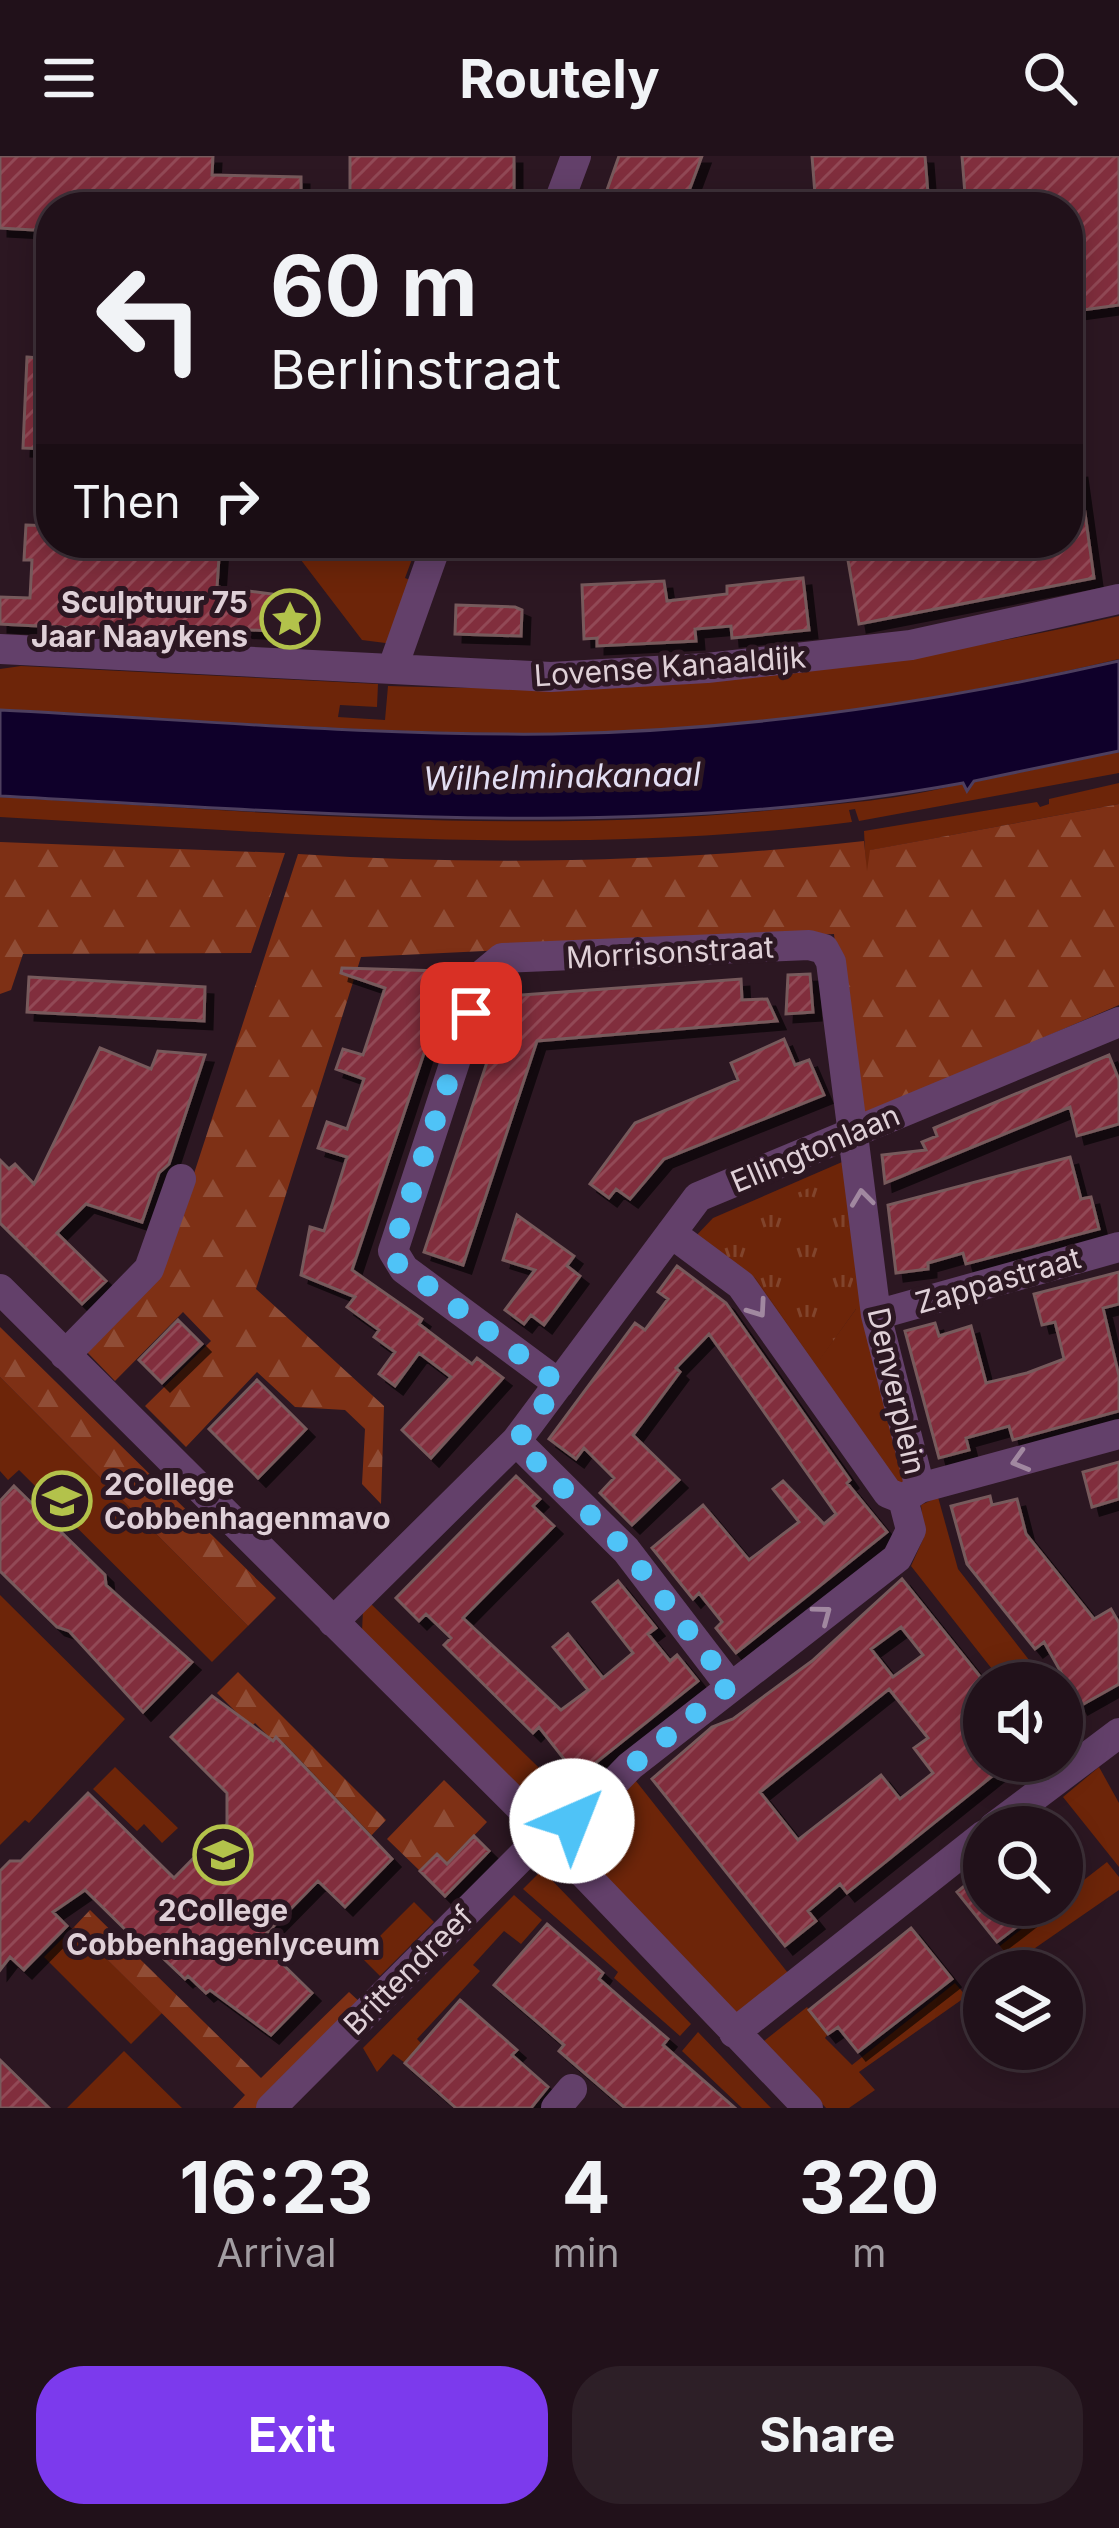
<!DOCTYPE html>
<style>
:root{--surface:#21111a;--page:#2d1f27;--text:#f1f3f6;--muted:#a29da2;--line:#3e3139;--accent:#7c3aed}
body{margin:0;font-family:Inter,sans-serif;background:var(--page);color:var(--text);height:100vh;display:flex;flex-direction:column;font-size:45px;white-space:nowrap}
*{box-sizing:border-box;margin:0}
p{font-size:39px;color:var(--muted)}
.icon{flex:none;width:66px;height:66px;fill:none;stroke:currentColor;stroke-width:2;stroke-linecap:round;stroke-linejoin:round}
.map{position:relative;height:1952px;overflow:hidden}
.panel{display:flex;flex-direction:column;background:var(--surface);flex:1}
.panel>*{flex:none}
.banner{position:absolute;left:36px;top:36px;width:1047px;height:366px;border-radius:48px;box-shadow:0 6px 30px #0003,0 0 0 3px var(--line);background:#21111a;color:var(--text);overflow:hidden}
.fabs{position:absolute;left:963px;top:1506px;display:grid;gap:24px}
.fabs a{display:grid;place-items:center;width:120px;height:120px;border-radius:50%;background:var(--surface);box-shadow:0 6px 30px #0003,0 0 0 3px var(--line);font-size:60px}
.pin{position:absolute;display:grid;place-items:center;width:102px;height:102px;color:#fff;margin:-51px;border-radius:24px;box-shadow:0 6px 18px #0006}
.me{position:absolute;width:132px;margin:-66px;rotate:44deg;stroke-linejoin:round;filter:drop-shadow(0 0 9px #0008)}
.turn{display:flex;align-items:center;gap:42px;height:252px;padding:0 36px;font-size:54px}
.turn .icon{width:156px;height:156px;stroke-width:2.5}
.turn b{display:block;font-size:84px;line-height:102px}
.then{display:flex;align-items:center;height:114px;padding:0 36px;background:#0003;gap:24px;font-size:45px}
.eta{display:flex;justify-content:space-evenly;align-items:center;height:204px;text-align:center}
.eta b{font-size:72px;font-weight:700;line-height:84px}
.primary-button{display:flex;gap:24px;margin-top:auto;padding:24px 36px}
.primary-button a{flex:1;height:138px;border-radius:48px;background:var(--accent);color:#fff;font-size:48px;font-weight:700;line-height:138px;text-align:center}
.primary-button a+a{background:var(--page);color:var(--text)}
header{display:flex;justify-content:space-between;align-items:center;height:156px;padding:0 36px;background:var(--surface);font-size:54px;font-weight:700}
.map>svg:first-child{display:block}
.green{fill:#6d2509;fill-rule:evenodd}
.forest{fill:url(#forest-firs)}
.park{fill:url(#park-tufts)}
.water{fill:#0f002a;stroke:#4d3e5e;stroke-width:3}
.building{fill:url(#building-hatch);stroke:#775a5c;stroke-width:3;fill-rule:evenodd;filter:url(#shadow)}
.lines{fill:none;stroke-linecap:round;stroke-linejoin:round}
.minor{stroke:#63406a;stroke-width:30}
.oneway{stroke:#a188a0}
.route{stroke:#4fc3f7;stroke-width:21;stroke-dasharray:0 37.8}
.labels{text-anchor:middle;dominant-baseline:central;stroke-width:10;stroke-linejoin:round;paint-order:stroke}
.poi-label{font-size:30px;font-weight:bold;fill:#dfd0d7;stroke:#2c1722;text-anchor:end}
.street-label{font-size:30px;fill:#dfd0d7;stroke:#2c1722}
.water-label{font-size:33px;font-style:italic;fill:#e2def3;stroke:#2c1722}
</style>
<header><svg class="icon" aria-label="menu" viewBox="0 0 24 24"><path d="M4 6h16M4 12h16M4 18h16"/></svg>Routely<svg class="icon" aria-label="search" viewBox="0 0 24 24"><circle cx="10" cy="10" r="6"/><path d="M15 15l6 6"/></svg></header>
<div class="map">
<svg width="1119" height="1952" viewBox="0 0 1119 1952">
<defs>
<pattern id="forest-firs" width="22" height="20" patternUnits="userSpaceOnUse" patternTransform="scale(3)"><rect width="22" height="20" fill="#7e3015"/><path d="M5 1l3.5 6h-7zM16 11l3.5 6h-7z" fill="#904d36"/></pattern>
<pattern id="park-tufts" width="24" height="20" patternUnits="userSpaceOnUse" patternTransform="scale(3)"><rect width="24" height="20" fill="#6d2509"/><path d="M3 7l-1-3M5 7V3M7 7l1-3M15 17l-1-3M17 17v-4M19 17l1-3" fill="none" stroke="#81442c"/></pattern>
<pattern id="building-hatch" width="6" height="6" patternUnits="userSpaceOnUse" patternTransform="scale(3)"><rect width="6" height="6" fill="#812d3c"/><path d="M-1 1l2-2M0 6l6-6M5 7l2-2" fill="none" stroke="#924a57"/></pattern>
<filter id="shadow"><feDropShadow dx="8" dy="8" stdDeviation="0" flood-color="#0009"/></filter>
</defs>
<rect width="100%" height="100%" fill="#2c1722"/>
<path class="green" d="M288 387H418L405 422 423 429 401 489 362 484Z
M1119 460V503C933 547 744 574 553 577 369 579 184 562 0 553V513L21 510 378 528 377 551 340 549 338 561 385 564 388 530C637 539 876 516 1119 460Z
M1119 596V617L859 665 855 653 849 654 852 666C568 702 285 677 0 661V641C258 655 516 680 774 654 836 648 903 644 963 627L968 636 974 626Z
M1119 627V648L871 694V714L866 715 864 675 1037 646 1040 651 1049 648V643Z
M849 1003 911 1322 897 1331 693 1083 713 1062ZM710 1089 856 1153 816 1208 756 1123Z
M0 1221 248 1470 212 1506 19 1314 8 1324 0 1315Z
M938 1341 958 1413 1047 1527H1003L911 1410 924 1381 921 1349Z
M0 1439 125 1563 29 1667 25 1664 0 1689Z
M370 1447 574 1646 568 1670 561 1671 362 1476 363 1453Z
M115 1611 178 1672 162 1687 144 1668 137 1675 93 1633Z
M1099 1611 1119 1647V1711L1063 1641Z
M632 1620 788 1817 737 1858 574 1688Z
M1107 1706 1119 1721V1734L1002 1815 1013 1807 1000 1790 1052 1749H1062V1741Z
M542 1714 691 1868 680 1880 614 1822 618 1816 523 1733Z
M514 1739 542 1764 521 1788 504 1775 473 1809 480 1815 417 1883 422 1888 405 1907 393 1898 377 1916 363 1892Z
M414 1746 434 1766 380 1820 360 1800Z
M74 1771 162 1857 131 1888 44 1801Z
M955 1827 966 1840 984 1828 859 1916 875 1934 849 1952H826L764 1885 807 1851 828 1878 825 1882 852 1909Z
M698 1876 771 1952H742L682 1895Z
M124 1895 182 1952H67Z"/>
<path class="forest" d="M1119 648V849L855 963 834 778 361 801 256 1133 384 1250 381 1348 362 1328 365 1273 345 1254 295 1251 257 1216 186 1291 145 1250 211 1185 183 1156 115 1225 85 1194 160 1122 298 698C486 710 677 706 864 685L867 715 870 694Z
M0 686 285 697 251 797 23 798 11 834 0 838Z
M0 1171 276 1442 248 1470 0 1221Z
M238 1516 386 1664 370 1681 277 1582 273 1585 255 1567 251 1571 217 1537Z
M444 1624 487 1666 447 1708 437 1698 420 1715 387 1683Z
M90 1754 261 1922 349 1836 362 1848 260 1952H233L245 1939 74 1771Z"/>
<path class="park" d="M843 1018 856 1153 816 1209 756 1123 709 1089 717 1070Z"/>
<path class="water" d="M1119 505V595L974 625 967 635 963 627C643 686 322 657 0 640V554C184 563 369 580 553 578 745 575 933 547 1119 505Z"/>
<path class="building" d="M0 0H213L212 19 301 21V51H51V75L0 72Z
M350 0H514V48L350 51Z
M619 0H702L683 51H601Z
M812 0H925L929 51H816Z
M962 0H1119V149L1068 156V51H1045V46L966 51Z
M27 201 51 203V293L23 292Z
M1079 314 1094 422 859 468 845 387H1068V315Z
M26 369 51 370V387H220L217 431 272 438 270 475 216 472V479L0 468V441L30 442 32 404H24Z
M803 422 809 474 732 482 731 470 695 473 696 485 597 490V482L584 483 582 429 664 425 667 445 727 438V430Z
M456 449 515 451 522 454 521 480 455 478Z
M342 812 441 815 439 822 448 825 352 1114 422 1163 419 1168 472 1208 477 1202 503 1222 431 1302 402 1274 451 1221 419 1197 395 1230 379 1218 395 1196 374 1181 379 1174 347 1151 355 1141 301 1119 310 1071 324 1075 347 1001 318 992 327 966 347 973 364 923 336 913 343 893 363 899 385 832 341 817Z
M810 818 813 856 786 858 788 819Z
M29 821 205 831 204 865 27 856Z
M741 823 742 844 767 843 777 865 537 885 463 1109 424 1096 493 888 510 893 509 840Z
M784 883 795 909 809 904 824 939 664 1003 630 1043 616 1033 609 1042 590 1028 635 967 738 924 731 907Z
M100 892 151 913 158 895 205 899 169 1008 159 1017 142 1066 86 1048 57 1077 106 1125 82 1148 0 1067V1004L9 1013 15 1008 34 1028Z
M1109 899 1119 924V968L1077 980 1070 951 885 1027 882 999 926 994 922 986 937 980 934 972Z
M1070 1001 1081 1043 1091 1041 1099 1073 966 1108 963 1097 928 1107V1113L896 1117 888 1049Z
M517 1059 574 1100 567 1110 580 1120 544 1169 531 1159 524 1168 505 1154 535 1114 503 1104Z
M677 1110 726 1147 850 1324 847 1327 887 1376 736 1497 716 1472 722 1466 699 1437 693 1443 652 1392 703 1349 749 1404 799 1366 773 1333 783 1325 824 1368 836 1358 709 1178 676 1212 680 1216 633 1279 679 1324 632 1369 600 1337 614 1322 584 1292 576 1303 549 1283 635 1167 645 1174 668 1143 658 1136Z
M1119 1116V1148L1103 1152 1119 1220V1255L1013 1284 1009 1270 966 1282 969 1294 939 1302 905 1175 935 1167 939 1180 971 1170 986 1227 1027 1217 1064 1203 1055 1166 1042 1169 1034 1138Z
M178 1164 202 1188 162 1227 139 1204Z
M257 1224 306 1273 258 1322 209 1273Z
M1119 1306V1343L1092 1351 1083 1316Z
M516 1320 540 1343 533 1350 554 1370 463 1462 561 1554 588 1534 553 1491 568 1478 603 1522 633 1497 593 1446 618 1425 656 1472 648 1478 670 1505 677 1499 698 1525 578 1621 539 1571 533 1577 444 1489 451 1482 426 1458 419 1465 396 1442Z
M14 1330 105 1419 106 1429 192 1506 143 1556 69 1475 57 1471 0 1415V1345Z
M990 1340 992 1349 1017 1343 1026 1378 1094 1463 1111 1453 1119 1467V1528L1080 1550 1044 1486 1035 1493 967 1408 951 1350Z
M902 1423 982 1523 974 1529 984 1541 965 1557 984 1581V1605H1011L847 1737 840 1728 808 1755 816 1765 785 1790 652 1623 712 1571 733 1563 812 1505ZM901 1471 923 1499 893 1521 871 1493ZM889 1533 928 1582 914 1592 933 1617 900 1643 881 1619 798 1684 760 1636Z
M212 1540 273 1585 276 1581 392 1703 345 1751 318 1725 259 1785 312 1837 271 1879 210 1834 206 1837 188 1820 185 1823 147 1787 143 1791 85 1734 53 1756 67 1770 24 1814 10 1801 0 1814V1715L10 1705H21L88 1637 174 1722 227 1668V1637L171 1581Z
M474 1680 489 1695 445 1740 420 1715 437 1698 447 1708Z
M984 1714V1749H1045L997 1786 957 1736Z
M547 1768 603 1817 599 1823 668 1883 663 1889 735 1952H625L559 1895 564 1889 494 1829Z
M911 1772 952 1823 858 1896 838 1871 828 1878 809 1854Z
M460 1844 517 1894 512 1899 548 1931 531 1952H456L405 1907Z
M0 1904 49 1952H0Z"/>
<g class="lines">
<path class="minor" d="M557 51 576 0
M0 493 551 521 707 512 911 489 1119 443
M393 511 437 387
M0 1133 523 1654 808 1952
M876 1159 1119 1091
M65 1199 149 1113 181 1023
M559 1228 404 1113 393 1095 484 817 502 802 809 789 824 793 831 806 876 1159 920 1332 903 1343 888 1337 741 1129 671 1077
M516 1285 626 1394 730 1530
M920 1332 1119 1278
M333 1466 516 1285 698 1041 1119 866
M595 1646 604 1665 593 1677 580 1675 572 1658 580 1646H595L630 1610 897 1402 911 1374 903 1343
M994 1671 1119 1577
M734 1877 984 1679
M271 1952 545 1677
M556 1952 572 1933"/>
</g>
<defs><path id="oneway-chevron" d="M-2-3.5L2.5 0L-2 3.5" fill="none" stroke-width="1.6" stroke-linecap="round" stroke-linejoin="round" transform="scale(3)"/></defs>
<g class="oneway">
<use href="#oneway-chevron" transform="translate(862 1042) rotate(-97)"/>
<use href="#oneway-chevron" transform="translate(758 1153) rotate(55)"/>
<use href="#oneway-chevron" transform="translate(1020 1305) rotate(164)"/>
<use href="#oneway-chevron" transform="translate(823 1458) rotate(-37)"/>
</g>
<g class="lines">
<path class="route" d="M471 857 392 1095 396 1106 559 1228 516 1286 626 1394 730 1529 602 1634 595 1646 574 1651 572 1665"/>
</g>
<defs>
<g id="sight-ring" transform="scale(3)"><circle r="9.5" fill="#2c1722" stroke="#b3c24b" stroke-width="1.5"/><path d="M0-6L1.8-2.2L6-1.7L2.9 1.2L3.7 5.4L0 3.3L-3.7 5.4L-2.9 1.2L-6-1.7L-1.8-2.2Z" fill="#b3c24b"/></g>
<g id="school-ring" transform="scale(3)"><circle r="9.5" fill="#2c1722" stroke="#b3c24b" stroke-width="1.5"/><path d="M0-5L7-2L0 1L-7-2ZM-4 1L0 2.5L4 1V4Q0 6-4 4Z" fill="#b3c24b"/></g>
</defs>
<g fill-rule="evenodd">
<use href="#sight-ring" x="290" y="463"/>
<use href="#school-ring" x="62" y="1345"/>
<use href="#school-ring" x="223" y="1699"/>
</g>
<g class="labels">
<g class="poi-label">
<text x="248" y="446">Sculptuur 75<tspan x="248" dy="34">Jaar Naaykens</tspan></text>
<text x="104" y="1328" text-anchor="start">2College<tspan x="104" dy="34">Cobbenhagenmavo</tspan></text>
<text x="223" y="1754" text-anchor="middle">2College<tspan x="223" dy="34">Cobbenhagenlyceum</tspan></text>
</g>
<g class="street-label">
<text transform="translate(670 510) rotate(-4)">Lovense Kanaaldijk</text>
<text transform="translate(670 796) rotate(-3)">Morrisonstraat</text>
<text transform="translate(815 992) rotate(-23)">Ellingtonlaan</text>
<text transform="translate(998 1124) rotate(-16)">Zappastraat</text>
<text transform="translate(897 1235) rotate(77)">Denverplein</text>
<text transform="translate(408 1814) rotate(-45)">Brittendreef</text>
</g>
<g class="water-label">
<text transform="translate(562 620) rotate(-1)">Wilhelminakanaal</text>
</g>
</g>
</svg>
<div class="fabs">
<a><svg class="icon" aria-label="sound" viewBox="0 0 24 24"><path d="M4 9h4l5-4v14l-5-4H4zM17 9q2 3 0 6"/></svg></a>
<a><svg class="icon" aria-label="search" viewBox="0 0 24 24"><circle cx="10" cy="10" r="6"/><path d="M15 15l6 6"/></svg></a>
<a><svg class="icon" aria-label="layers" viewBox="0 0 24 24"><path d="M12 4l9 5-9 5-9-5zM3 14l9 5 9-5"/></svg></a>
</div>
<div class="pin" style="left:471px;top:857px;background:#d93025"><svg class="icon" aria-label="arrive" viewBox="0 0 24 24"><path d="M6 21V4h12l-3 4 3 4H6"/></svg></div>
<svg class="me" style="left:572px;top:1665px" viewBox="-20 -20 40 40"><circle r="19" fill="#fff"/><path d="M0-13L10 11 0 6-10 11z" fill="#4fc3f7"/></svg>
<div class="banner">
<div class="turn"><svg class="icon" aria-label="left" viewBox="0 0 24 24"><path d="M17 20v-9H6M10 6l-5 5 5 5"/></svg><div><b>60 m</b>Berlinstraat</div></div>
<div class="then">Then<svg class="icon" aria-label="right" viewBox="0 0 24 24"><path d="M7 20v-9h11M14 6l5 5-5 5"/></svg></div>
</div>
</div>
<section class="panel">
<div class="eta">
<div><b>16:23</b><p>Arrival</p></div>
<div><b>4</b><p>min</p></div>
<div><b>320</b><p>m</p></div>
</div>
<div class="primary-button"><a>Exit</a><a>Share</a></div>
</section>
